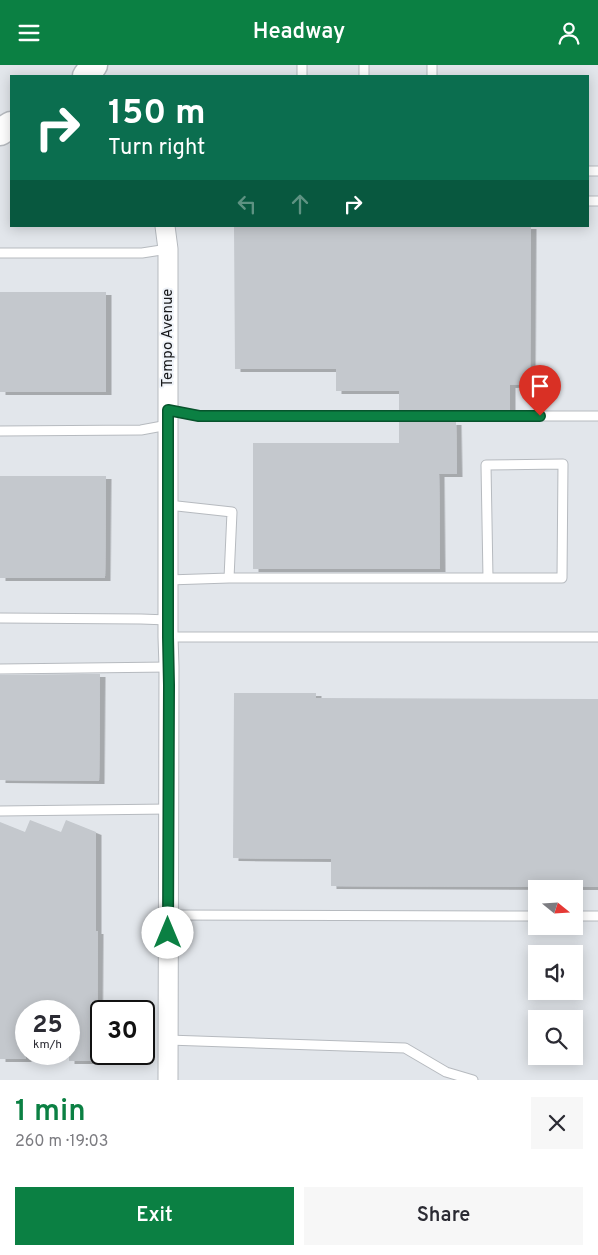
<!DOCTYPE html>
<meta charset="utf-8">
<style>
:root{--surface:#fff;--page:#f7f7f7;--text:#2b2b33;--muted:#7c7c81;--accent:#0b8043}
body{margin:0;font-family:Overpass,sans-serif;background:var(--page);color:var(--text);height:100vh;display:flex;flex-direction:column;font-size:19px;white-space:nowrap}
*{box-sizing:border-box;margin:0}
p{font-size:16px;color:var(--muted)}
.icon{flex:none;width:28px;height:28px;fill:none;stroke:currentColor;stroke-width:2;stroke-linecap:round;stroke-linejoin:round}
.map{position:relative;height:1015px;overflow:hidden}
.sheet{display:flex;flex-direction:column;background:var(--surface);flex:1}
.sheet>*{flex:none}
.banner{position:absolute;left:10px;top:10px;width:579px;height:152px;border-radius:0px;box-shadow:0 2px 12px #0003;background:#0b6e4f;color:#fff;overflow:hidden}
.needle{width:32px;rotate:108deg}
.controls{position:absolute;left:528px;top:815px;display:grid;gap:10px}
.controls a{display:grid;place-items:center;width:55px;height:55px;border-radius:0px;background:var(--surface);box-shadow:0 2px 12px #0003;font-size:25px}
.speed{position:absolute;left:15px;top:935px;display:flex;gap:10px;font-size:25px;font-weight:700;text-align:center}
.speed>*{display:grid;place-content:center;width:65px;height:65px;border-radius:50%;background:var(--surface);box-shadow:0 2px 12px #0003;line-height:1}
.speed small{font-size:12px;font-weight:400}
.speed .limit{border:2px solid #111;border-radius:8px;background:#fff;color:#111}
.pin{position:absolute;display:grid;place-items:center;width:42px;height:42px;color:#fff;margin:-51px -21px;border-radius:50% 50% 50% 0;rotate:-45deg;box-shadow:0 0 5px #0007}
.pin .icon{rotate:45deg}
.me{position:absolute;width:55px;margin:-28px;rotate:0deg;stroke-linejoin:round;filter:drop-shadow(0 0 4px #0008)}
.turn{display:flex;align-items:center;gap:18px;height:105px;padding:0 15px;font-size:22px}
.turn .icon{width:65px;height:65px;stroke-width:2.5}
.turn b{display:block;font-size:35px;line-height:42px}
.lanes{display:flex;align-items:center;height:48px;padding:0 15px;background:#0003;justify-content:center;gap:25px;direction:ltr}
.lanes .off{opacity:.35}
.round{display:grid;place-items:center;flex:none;width:52px;height:52px;border-radius:0px;background:var(--page)}
.head{display:flex;align-items:center;justify-content:space-between;height:85px;padding:0 15px}
h1{font-size:30px;font-weight:600;line-height:38px;color:var(--accent)}
.cta{display:flex;gap:10px;margin-top:auto;padding:10px 15px}
.cta a{flex:1;height:58px;border-radius:0px;background:var(--accent);color:#fff;font-size:20px;font-weight:600;line-height:58px;text-align:center}
.cta a+a{background:var(--page);color:var(--text)}
header{display:flex;justify-content:space-between;align-items:center;height:65px;padding:0 15px;background:var(--accent);color:#fff;font-size:22px;font-weight:600}
.map>svg:first-child{display:block}
.building{fill:#c4c8cd;filter:url(#shadow)}
.lines{fill:none;stroke-linecap:round;stroke-linejoin:round}
.lane-casing{stroke:#b6babf;stroke-width:11}
.street-casing{stroke:#b6babf;stroke-width:21}
.secondary-casing{stroke:#b6babf;stroke-width:29}
.lane{stroke:#fff;stroke-width:9}
.street{stroke:#fff;stroke-width:19}
.secondary{stroke:#fff;stroke-width:26}
.route-casing{stroke:#07532c;stroke-width:12}
.route{stroke:#0b8043;stroke-width:9}
.labels{text-anchor:middle;dominant-baseline:central;stroke-width:4;stroke-linejoin:round;paint-order:stroke}
.street-label{font-size:15px;fill:#18191b;stroke:#eff3f9}
</style>
<header><svg class="icon" aria-label="menu" viewBox="0 0 24 24"><path d="M4 6h16M4 12h16M4 18h16"/></svg>Headway<svg class="icon" aria-label="person" viewBox="0 0 24 24"><circle cx="12" cy="8" r="4"/><path d="M4 21q1-7 8-7t8 7"/></svg></header>
<div class="map">
<svg width="598" height="1015" viewBox="0 0 598 1015">
<defs>
<filter id="shadow"><feDropShadow dx="5.5" dy="3" stdDeviation="0" flood-color="#0004"/></filter>
</defs>
<rect width="100%" height="100%" fill="#e2e6eb"/>
<path class="building" d="M234 161H531L530 319 510 320V345H399V326H336V304H235Z
M0 227H106V327H0Z
M399 357H456L457 409H439L440 504H253V378H399Z
M0 411H106L105 513H0Z
M84 609H100L99 716 0 715V610Z
M234 628H316V633L598 634V822L331 821V794L233 793Z
M30 755 61 767 66 755 96 767V866H98L97 996H69V946H26V994H0V757L25 767Z"/>
<g class="lines">
<g class="lane-casing">
<path id="lane" d="M302 11V0
M364 11V0
M432 11V0
M588 106H598
M588 136H598
M0 188H142L168 184
M168 345 199 351H598
M0 366 141 365 168 360
M229 513H562L563 399 486 400 488 513
M168 515 229 513 232 447 168 440
M0 553 141 554 168 555
M168 572H598
M0 604 169 602
M0 746 169 744
M168 850 536 851
M574 851H598
M168 975 405 983 446 1007 473 1015"/>
</g>
<g class="street-casing">
<path id="street" d="M165 161 168 184V572L169 602 168 1015"/>
</g>
<g class="secondary-casing">
<path id="secondary" d="M86 11 94 0
M0 67 11 60"/>
</g>
<use href="#lane" class="lane"/>
<use href="#street" class="street"/>
<use href="#secondary" class="secondary"/>
</g>
<g class="lines">
<g class="route-casing">
<path id="route" d="M168 868 169 620 168 572V345L199 351H540"/>
</g>
<use href="#route" class="route"/>
</g>
<g class="labels">
<g class="street-label">
<text transform="translate(168 273) rotate(-90)">Tempo Avenue</text>
</g>
</g>
</svg>
<div class="controls">
<a><svg class="needle" viewBox="-14 -14 28 28"><path d="M0-13l5 13h-10z" fill="#e53935"/><path d="M0 13l5-13h-10z" fill="#7c7c81"/></svg></a>
<a><svg class="icon" aria-label="sound" viewBox="0 0 24 24"><path d="M4 9h4l5-4v14l-5-4H4zM17 9q2 3 0 6"/></svg></a>
<a><svg class="icon" aria-label="search" viewBox="0 0 24 24"><circle cx="10" cy="10" r="6"/><path d="M15 15l6 6"/></svg></a>
</div>
<div class="speed"><div>25<small>km/h</small></div><div class="limit">30</div></div>
<div class="pin" style="left:540px;top:351px;background:#d93025"><svg class="icon" aria-label="arrive" viewBox="0 0 24 24"><path d="M6 21V4h12l-3 4 3 4H6"/></svg></div>
<svg class="me" style="left:168px;top:868px" viewBox="-20 -20 40 40"><circle r="19" fill="#fff"/><path d="M0-13L10 11 0 6-10 11z" fill="#0b8043"/></svg>
<div class="banner">
<div class="turn"><svg class="icon" aria-label="right" viewBox="0 0 24 24"><path d="M7 20v-9h11M14 6l5 5-5 5"/></svg><div><b>150 m</b>Turn right</div></div>
<div class="lanes"><svg class="icon off" aria-label="left" viewBox="0 0 24 24"><path d="M17 20v-9H6M10 6l-5 5 5 5"/></svg><svg class="icon off" aria-label="ahead" viewBox="0 0 24 24"><path d="M12 20V5M6 11l6-6 6 6"/></svg><svg class="icon" aria-label="right" viewBox="0 0 24 24"><path d="M7 20v-9h11M14 6l5 5-5 5"/></svg></div>
</div>
</div>
<section class="sheet">
<div class="head"><div><h1>1 min</h1><p>260 m · 19:03</p></div><a class="round"><svg class="icon" aria-label="close" viewBox="0 0 24 24"><path d="M6 6l12 12M18 6L6 18"/></svg></a></div>
<div class="cta"><a>Exit</a><a>Share</a></div>
</section>
